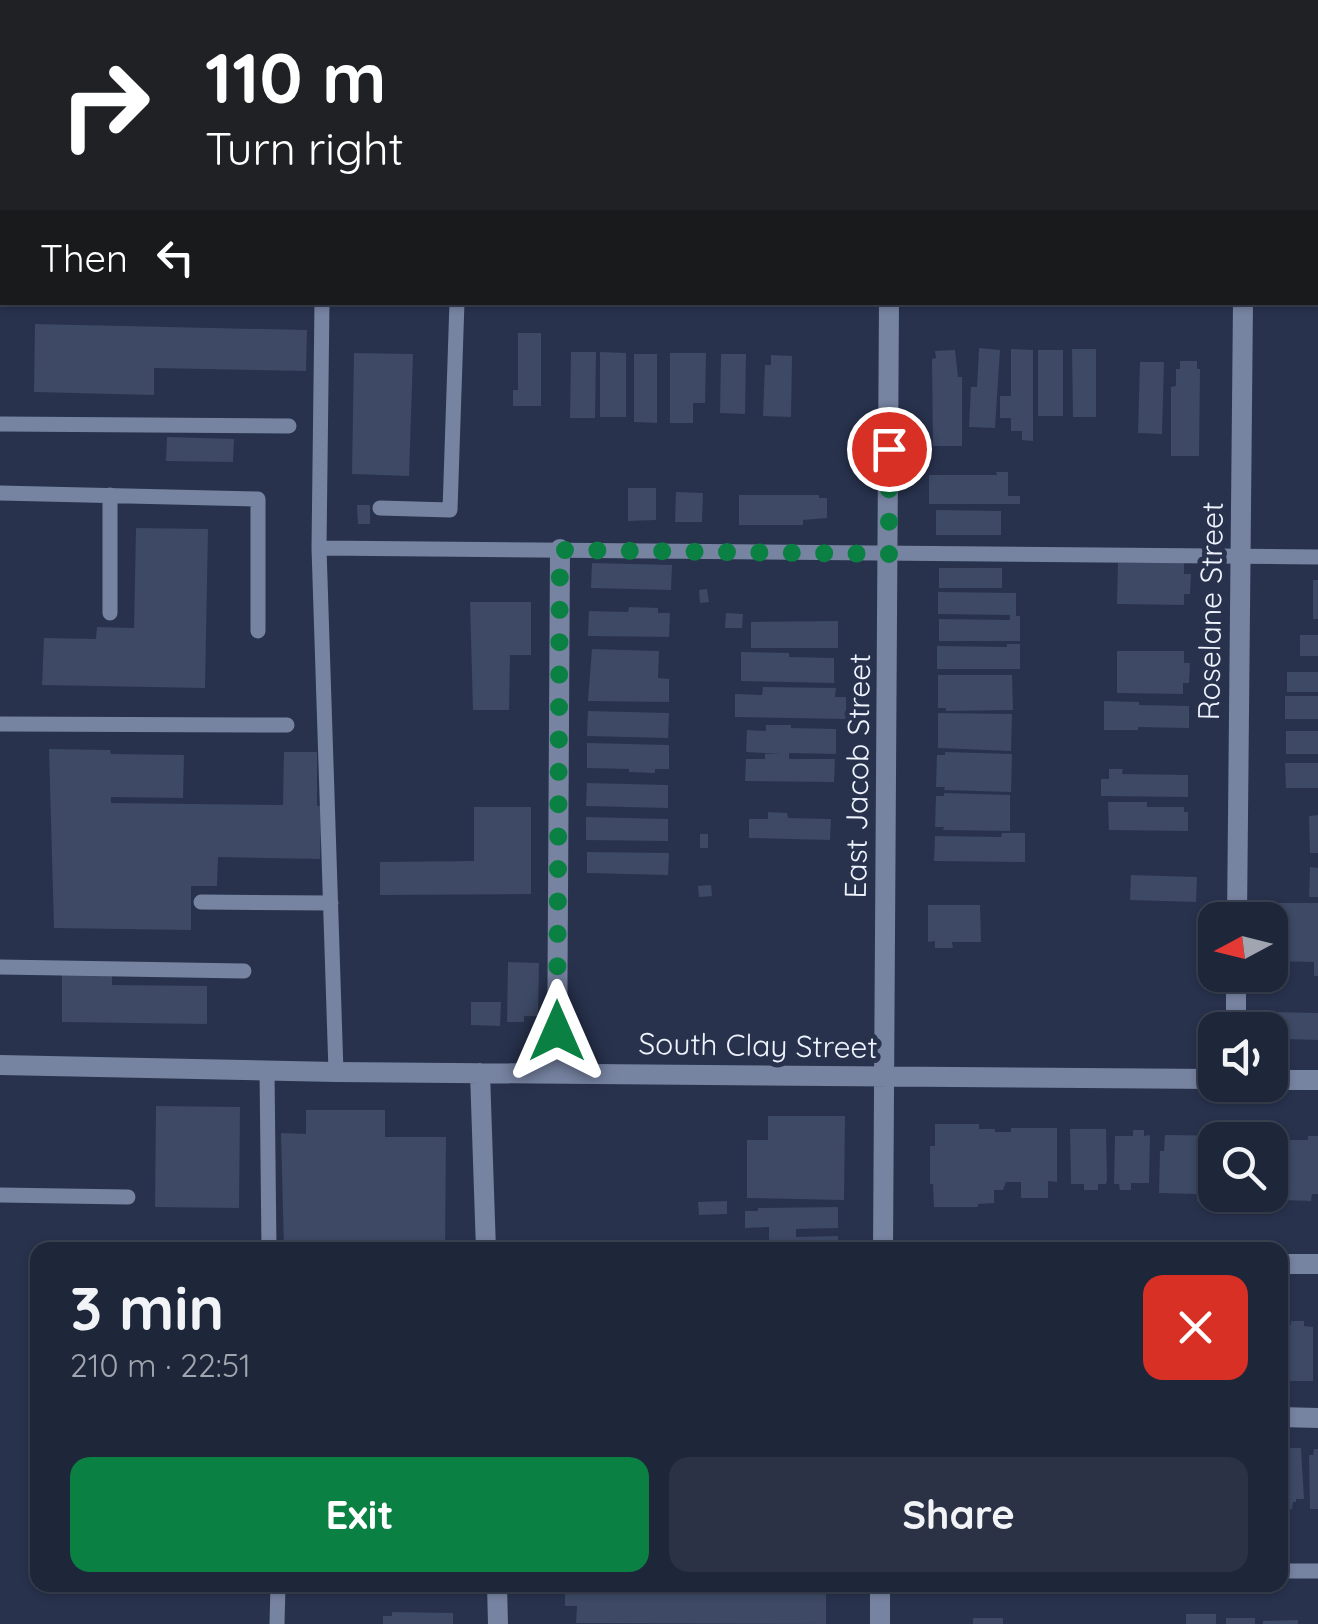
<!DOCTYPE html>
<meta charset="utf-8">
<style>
:root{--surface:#1e263a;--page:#2b3245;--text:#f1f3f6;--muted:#a1a5af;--line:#3c4354;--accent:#0b8043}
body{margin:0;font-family:Quicksand,sans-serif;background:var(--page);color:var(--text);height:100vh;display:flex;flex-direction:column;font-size:38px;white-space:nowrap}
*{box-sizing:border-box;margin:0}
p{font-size:32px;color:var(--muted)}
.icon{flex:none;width:55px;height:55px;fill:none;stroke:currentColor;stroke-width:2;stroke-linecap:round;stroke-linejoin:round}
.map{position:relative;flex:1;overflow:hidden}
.panel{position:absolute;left:30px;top:1242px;width:1258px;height:350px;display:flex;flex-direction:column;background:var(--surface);border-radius:20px;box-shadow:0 2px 8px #0004,0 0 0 2px var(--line)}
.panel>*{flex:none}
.guide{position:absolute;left:0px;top:0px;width:1320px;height:305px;box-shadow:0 2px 8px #0004,0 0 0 2px var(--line);background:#202124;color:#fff;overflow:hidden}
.needle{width:65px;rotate:263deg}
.fabs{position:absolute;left:1198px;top:902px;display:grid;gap:20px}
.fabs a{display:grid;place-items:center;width:90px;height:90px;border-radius:20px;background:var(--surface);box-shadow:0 2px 8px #0004,0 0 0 2px var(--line);font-size:50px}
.pin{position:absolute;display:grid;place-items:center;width:85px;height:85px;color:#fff;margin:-42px;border:5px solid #fff;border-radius:50%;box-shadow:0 2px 10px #0007}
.me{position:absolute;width:110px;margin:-55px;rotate:0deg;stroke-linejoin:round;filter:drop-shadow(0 0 8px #0008)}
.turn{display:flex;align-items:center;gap:35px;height:210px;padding:0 40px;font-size:45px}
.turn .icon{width:130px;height:130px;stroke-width:2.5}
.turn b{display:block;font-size:70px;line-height:85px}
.then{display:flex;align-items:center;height:95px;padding:0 40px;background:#0003;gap:20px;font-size:38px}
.round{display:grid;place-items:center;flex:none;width:105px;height:105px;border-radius:20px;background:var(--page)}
.head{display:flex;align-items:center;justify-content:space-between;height:170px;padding:0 40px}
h1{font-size:60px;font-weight:700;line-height:75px}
.button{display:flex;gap:20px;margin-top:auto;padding:20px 40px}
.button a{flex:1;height:115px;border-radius:20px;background:var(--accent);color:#fff;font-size:40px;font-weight:700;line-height:115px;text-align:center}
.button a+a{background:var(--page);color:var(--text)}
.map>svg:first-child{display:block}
.building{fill:#3d4965}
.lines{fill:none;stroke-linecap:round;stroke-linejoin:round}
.service{stroke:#7683a1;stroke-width:15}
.minor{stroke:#7683a1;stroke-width:20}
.secondary{stroke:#9cb0df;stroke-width:20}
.route{stroke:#0b8043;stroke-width:18;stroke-dasharray:0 32.4}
.labels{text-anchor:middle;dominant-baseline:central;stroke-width:10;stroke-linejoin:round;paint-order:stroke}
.street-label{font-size:30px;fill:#eef3fd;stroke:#28324d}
</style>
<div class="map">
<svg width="1318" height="1624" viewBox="0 0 1318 1624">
<rect width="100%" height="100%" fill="#28324d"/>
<path class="building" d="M35 324 307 330 306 371 154 368V395L34 392Z
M518 333H541V406H513V390H518Z
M979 348 1000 350 995 428 969 427 971 387H977Z
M1011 349 1033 350V441L1022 440V431H1011V418H1000V396H1011Z
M1072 349H1096V417H1073Z
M955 350 958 377H962V446H933L932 359 936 358 935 351Z
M1038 350H1063V416H1038Z
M571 352H596L595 418H570Z
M600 352 626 353V417H600Z
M354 353 413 354 409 476 352 474Z
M670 353H706L705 403H693V423H670Z
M634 354H657V423L634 422Z
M721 354H746L745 414 720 413Z
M771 355 792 356 791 417 763 416 765 365H771Z
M1180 361H1197V369H1200L1199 456H1171V387L1176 386V369H1180Z
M1140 362H1164L1162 434 1138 433Z
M167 437 234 439 233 462 166 461Z
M996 472H1008V496H1020V504H929V475H997Z
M628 488H656V520L628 521Z
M676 492 703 493 702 522H675Z
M739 495H819V498H827V518L803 520V525H739Z
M357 505H370V524H358Z
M936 510 1001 511V535H936Z
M136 528 208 529 205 688 42 685 44 638 96 639 97 627 134 628Z
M592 563 672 565 671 590 591 588Z
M1118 563H1184V574H1191L1190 594H1184V605L1117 604Z
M939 568H1002V588H939Z
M1313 580H1318V619H1313Z
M707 589 709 602 700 603 699 590Z
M938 592 1016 593V616H1020V641H939V619L1010 620V615L938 614Z
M470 602H531V655H510L509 710H473Z
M629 607 658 608V613H670L669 637 588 636 589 611 628 612Z
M726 613 743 614 742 628H725Z
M838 621V648H751V622Z
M1300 635H1318V656H1300Z
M1007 644H1020V669H937V646L1007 647Z
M592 649 659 651 658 678 669 679V702L588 701Z
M1117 651H1184V663H1190L1189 683H1183V694L1117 693Z
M741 652 789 653V657L834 658V683L741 681Z
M1287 672H1318V692H1287Z
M938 675H1012L1013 710 946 711V708H938Z
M763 687 836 688 835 697H846V719L735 717V694L762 695Z
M1285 696H1318V719H1285Z
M1104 701 1139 702V705L1189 706V728L1138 727V730H1104Z
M588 711 669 713 668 738 587 736Z
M938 713 1012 714 1011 751 938 748Z
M766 725H791V728L836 729V754L789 753V759H835L834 782 745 781 746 759H765V754H781L746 752 747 730 766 731Z
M1286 731H1318V754H1286Z
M587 743 669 745V769H655V773L629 772V769L587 768Z
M49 749 110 750 111 754 184 755 183 798 111 797V803L283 805 284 752H317V806H321L320 859 218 857 217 886H191V930L54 928Z
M945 752 1012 754 1011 792 944 790 945 787H936L937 755H945Z
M1285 763H1318V788H1286Z
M1109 769H1123L1122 774 1188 775V797L1101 796V779H1109Z
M587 783 668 785V808L586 806Z
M944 793 1010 795V831L943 830 944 827H935L936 796H944Z
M1108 802H1147V807H1184V812H1188V831L1109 830Z
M474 807H531V894L380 895V862L474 861Z
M768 812 787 813 788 818 831 819 830 840 749 838V819H768Z
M1318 815V853H1310L1309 816Z
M586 817 668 819V841L586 840Z
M1002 833H1025V862L934 861 935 836 1001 837Z
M700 834H708V848H700Z
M587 852 669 853 668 875 587 873Z
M1310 867 1318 868V897H1309Z
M1131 875 1197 877 1196 902 1130 900Z
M711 885 712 896 699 897 698 886Z
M1279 903H1318V976H1314V962L1278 961Z
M928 905H980L981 942H952L953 948H935V941L928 942Z
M508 962 539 963 538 1016H524V1022H507Z
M62 972 112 973V985L207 986V1024L62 1022Z
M471 1002H501L500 1026 471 1025Z
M1274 1012 1318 1013V1040L1285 1039 1284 1044H1277V1039H1273Z
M156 1106 240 1107 239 1208 155 1207Z
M306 1110H385V1137H446L445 1250H284L281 1133 306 1134Z
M768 1116H845L844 1200 747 1198V1140H768Z
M935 1124H979V1129H995V1132H1011V1128H1057V1182L1048 1181V1198H1021V1182H1006L1003 1190H994V1203L978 1204V1207H934L933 1184H930V1146H935Z
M1070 1129H1106L1107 1180 1106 1184H1098V1190H1084V1184H1071Z
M1133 1130H1144V1136L1150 1135 1149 1183H1131V1190H1120L1119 1184H1114L1115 1136H1133Z
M1165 1135 1247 1136V1140H1215V1194H1211V1201H1197V1194L1159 1193 1160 1151H1164Z
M1308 1136H1318V1194H1312L1311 1201 1259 1199V1195H1270V1140H1308Z
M727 1201V1214L699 1215 698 1202Z
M838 1207V1228L796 1229V1237L838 1236V1250H769V1227L745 1228V1211H758V1208Z
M1291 1321H1304V1326L1313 1327V1381H1280V1326L1291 1325Z
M1280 1448H1301L1304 1499H1296V1502H1293L1292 1509H1280Z
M1314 1449H1318V1509H1310L1309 1455H1313Z
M72 1585H220V1589H74Z
M565 1585H826V1624L576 1623 577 1606H565Z
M392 1612 453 1613V1624H383V1616H392Z
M1186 1614H1216V1624H1186Z
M973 1618H1003V1624H973Z
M1226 1618H1255V1624H1226Z
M1298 1620V1624H1263V1621Z"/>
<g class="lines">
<path class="service" d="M240 0V2
M322 302 319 548 336 1072
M0 424 289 426
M0 493 258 499V631
M380 508 450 510 457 302
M319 548 1318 557
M110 613V495
M0 724 287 725
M201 902 331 903
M0 967 244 971
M267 1070 269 1250
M0 1195 128 1197
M1280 1571H1318
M277 1624 278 1585"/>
<path class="minor" d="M600 0V2
M1105 2V0
M1237 920 1243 302
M1236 1030V975
M0 1065 336 1072 1215 1079
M557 1072 560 549
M480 1073 486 1250
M1270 1080H1318
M883 1250 889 302
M1280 1264H1318
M1280 1417 1318 1418
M497 1585 498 1624
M880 1624V1585"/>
<path class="secondary" d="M0 285H2"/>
</g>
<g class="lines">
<path class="route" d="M557 1031 560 550 889 554V449"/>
</g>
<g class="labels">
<g class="street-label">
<text transform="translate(1210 611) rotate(-89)">Roselane Street</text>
<text transform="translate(857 776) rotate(-89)">East Jacob Street</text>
<text transform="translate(758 1045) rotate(1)">South Clay Street</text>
</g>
</g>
</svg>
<div class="fabs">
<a><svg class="needle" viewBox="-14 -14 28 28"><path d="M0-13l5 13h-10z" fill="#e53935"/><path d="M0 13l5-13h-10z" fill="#a1a5af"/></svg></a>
<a><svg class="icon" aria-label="sound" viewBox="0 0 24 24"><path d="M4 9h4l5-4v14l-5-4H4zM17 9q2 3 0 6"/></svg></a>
<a><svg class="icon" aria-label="search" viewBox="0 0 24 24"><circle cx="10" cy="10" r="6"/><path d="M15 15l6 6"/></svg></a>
</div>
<div class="pin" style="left:889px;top:449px;background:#d93025"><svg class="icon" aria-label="arrive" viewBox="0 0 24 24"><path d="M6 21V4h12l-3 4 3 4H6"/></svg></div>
<svg class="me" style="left:557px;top:1031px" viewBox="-20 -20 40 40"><path d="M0-17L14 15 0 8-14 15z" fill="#0b8043" stroke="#fff" stroke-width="4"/></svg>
<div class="guide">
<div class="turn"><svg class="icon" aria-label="right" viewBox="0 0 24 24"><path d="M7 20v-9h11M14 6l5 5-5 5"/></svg><div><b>110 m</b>Turn right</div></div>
<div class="then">Then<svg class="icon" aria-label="left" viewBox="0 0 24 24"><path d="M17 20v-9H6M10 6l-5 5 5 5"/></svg></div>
</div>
<section class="panel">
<div class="head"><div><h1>3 min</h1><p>210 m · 22:51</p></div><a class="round" style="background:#d93025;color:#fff"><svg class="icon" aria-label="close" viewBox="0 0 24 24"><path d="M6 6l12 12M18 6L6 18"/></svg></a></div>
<div class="button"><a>Exit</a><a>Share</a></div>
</section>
</div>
